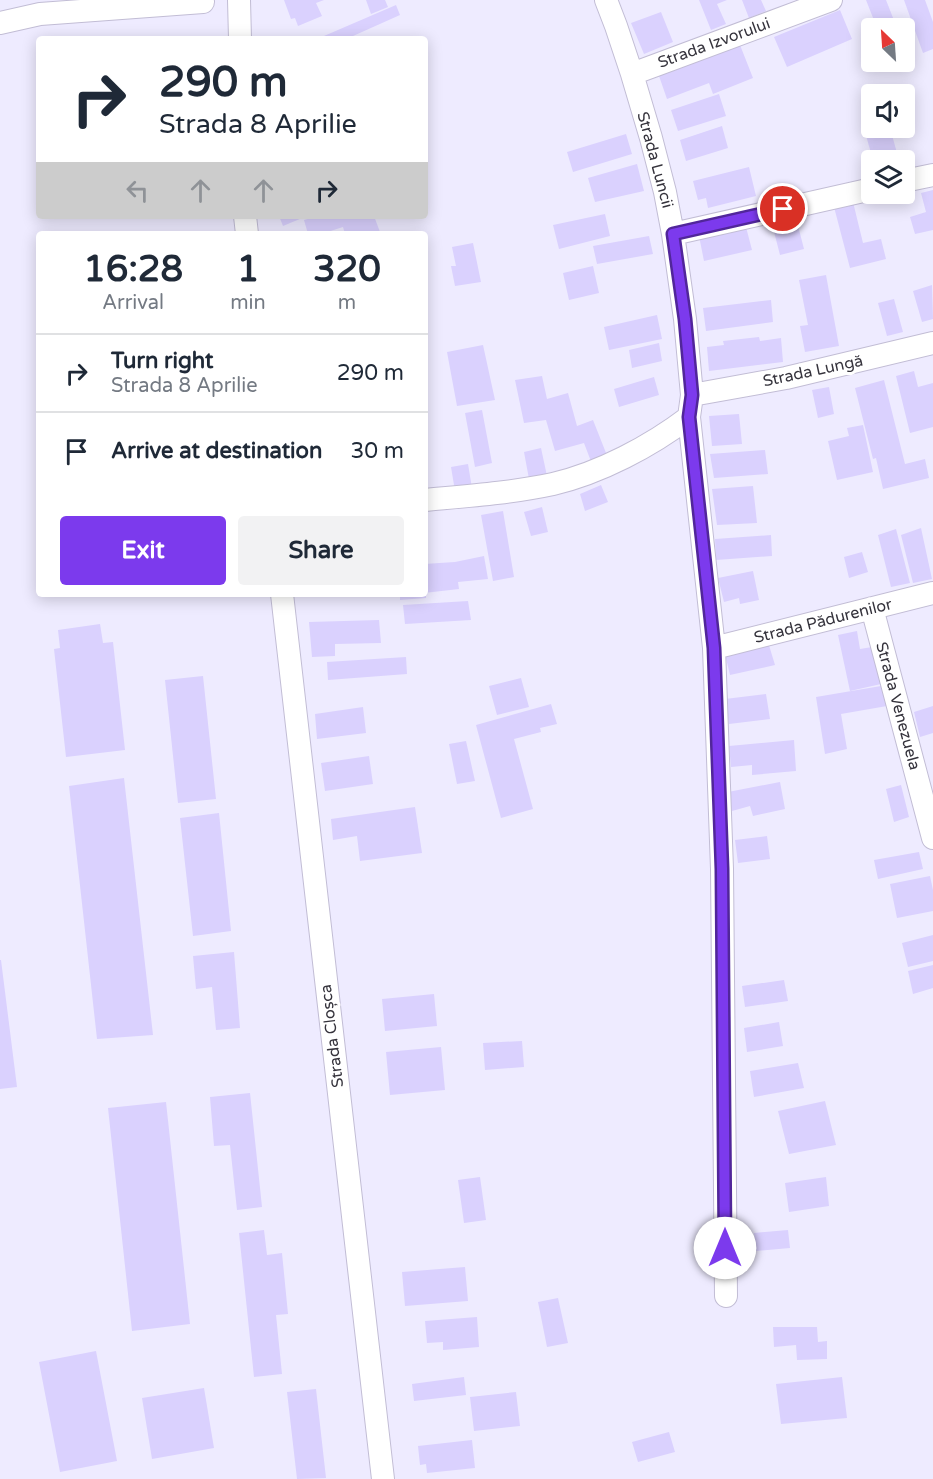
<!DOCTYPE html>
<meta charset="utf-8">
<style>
:root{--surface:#fff;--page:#f2f2f3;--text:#1f2937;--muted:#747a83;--line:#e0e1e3;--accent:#7c3aed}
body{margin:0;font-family:"Varela Round",sans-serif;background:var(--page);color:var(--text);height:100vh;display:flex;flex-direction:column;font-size:22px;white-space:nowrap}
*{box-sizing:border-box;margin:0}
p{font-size:20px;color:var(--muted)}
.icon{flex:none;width:33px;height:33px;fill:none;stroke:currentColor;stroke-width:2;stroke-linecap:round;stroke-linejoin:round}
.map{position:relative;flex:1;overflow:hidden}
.details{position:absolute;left:36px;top:231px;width:392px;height:366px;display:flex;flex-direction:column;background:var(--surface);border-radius:6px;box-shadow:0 3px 15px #0003}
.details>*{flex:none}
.guide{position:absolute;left:36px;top:36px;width:392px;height:183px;border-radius:6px;box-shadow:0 3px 15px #0003;background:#fff;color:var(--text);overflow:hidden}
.needle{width:39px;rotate:335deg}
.buttons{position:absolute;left:861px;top:18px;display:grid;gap:12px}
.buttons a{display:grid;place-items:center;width:54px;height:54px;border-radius:6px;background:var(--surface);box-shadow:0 3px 15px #0003;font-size:30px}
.pin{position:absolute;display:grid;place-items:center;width:51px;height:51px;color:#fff;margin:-26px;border:3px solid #fff;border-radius:50%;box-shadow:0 2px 6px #0007}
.me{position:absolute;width:66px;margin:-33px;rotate:0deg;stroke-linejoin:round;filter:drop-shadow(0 0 4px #0008)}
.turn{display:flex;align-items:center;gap:21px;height:126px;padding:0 24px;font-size:27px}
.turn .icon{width:78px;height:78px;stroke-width:2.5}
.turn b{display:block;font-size:42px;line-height:51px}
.lanes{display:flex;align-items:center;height:57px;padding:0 24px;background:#0003;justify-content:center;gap:30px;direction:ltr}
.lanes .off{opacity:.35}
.eta{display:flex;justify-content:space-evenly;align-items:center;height:102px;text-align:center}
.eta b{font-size:36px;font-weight:800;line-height:42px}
.cta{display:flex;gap:12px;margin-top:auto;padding:12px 24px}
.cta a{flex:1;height:69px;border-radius:6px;background:var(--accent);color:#fff;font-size:24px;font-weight:800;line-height:69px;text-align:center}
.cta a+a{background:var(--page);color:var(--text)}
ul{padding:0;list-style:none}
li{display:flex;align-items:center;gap:18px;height:78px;padding:0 24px;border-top:2px solid var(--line)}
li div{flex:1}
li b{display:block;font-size:22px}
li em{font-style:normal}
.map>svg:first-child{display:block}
.building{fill:#dad1fe}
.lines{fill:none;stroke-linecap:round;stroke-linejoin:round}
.minor-casing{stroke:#c2bdd5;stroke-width:24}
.minor{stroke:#fff;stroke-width:22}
.route-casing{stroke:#51269a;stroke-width:15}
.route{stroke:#7c3aed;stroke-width:10}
.labels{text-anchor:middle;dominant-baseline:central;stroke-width:6;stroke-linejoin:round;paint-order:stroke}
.street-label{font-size:16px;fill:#35333c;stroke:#fff}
</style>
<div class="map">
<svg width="933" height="1479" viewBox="0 0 933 1479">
<rect width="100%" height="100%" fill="#eeebff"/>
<path class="building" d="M284 0H324L316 3 322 16 298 26 295 18 291 19Z
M366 0H385L388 7 371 14Z
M699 0H727L717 4 726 24 711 30Z
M742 0H761L766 11 749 18Z
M866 0H886L897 28H877Z
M904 0H925L933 22V49L923 53Z
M396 5 400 15 353 36 355 39H317Z
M840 10 852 39 787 67 774 37Z
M661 12 673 42 644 54 631 23Z
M740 45 753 78 713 94 709 83 667 99 659 76Z
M719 94 726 116 678 131 671 110Z
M872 114V128H890L899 160H873L861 118Z
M722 126 728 148 686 161 680 140Z
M626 134 632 154 573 172 567 152Z
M637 164 644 191 595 202 588 178Z
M749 167 756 196 708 208 706 198 698 200 693 181Z
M933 190V230L915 234 910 217 926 212 921 193Z
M853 202 863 243 881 239 886 259 850 268 834 207Z
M605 214 610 236 559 249 553 225Z
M795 214 804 249 780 255 771 220Z
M279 216H307L283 226Z
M318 216H374L380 232 373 234H345L343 227 321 234H308L304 220Z
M746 227 752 250 704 261 699 236Z
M649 236 653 254 597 264 593 246Z
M473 243 481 282 455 286 451 266H456L452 247Z
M593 266 599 293 569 300 563 273Z
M826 275 839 346 805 352 800 326 808 325 799 280Z
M932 285 933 319 922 322 913 291Z
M894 299 903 332 887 336 878 303Z
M771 300 773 322 706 331 703 308Z
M657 315 662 339 609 350 604 327Z
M759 337 760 341 781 338 783 362 709 371 707 347 724 345 723 341Z
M659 343 662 361 632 368 629 350Z
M483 345 495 400 457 406 447 352Z
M914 371 918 387 933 383V427L910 433 896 376Z
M542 376 547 399 568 393 577 426 593 420 608 458 592 464 584 443 555 451 546 420 524 423 515 380Z
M654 377 659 395 619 407 614 389Z
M884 380 905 464 925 459 929 478 883 489 876 458 873 459 855 388Z
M829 387 834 414 818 418 812 390Z
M482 410 492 463 475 467 465 413Z
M739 414 742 444 712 446 709 416Z
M863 425 873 472 837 480 828 441 849 436 847 428Z
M541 448 547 476 529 479 524 452Z
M765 450 768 474 714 478 710 454Z
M468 464 472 488 455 491 451 467Z
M601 485 608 502 585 511 580 494Z
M753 486 757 523 717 525 712 489Z
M542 507 548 532 531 536 524 512Z
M503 511 514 577 493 581 481 515Z
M921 528 932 579 913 583 901 535Z
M896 529 910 583 891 587 878 535Z
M771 535 772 556 716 560 715 539Z
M862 552 868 572 849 578 844 557Z
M484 556 488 579 458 582 459 589 424 593V564L455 562Z
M753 571 759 600 740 604 739 598 724 602 718 578Z
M400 594H426V598L400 600Z
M468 601 471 620 405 624 403 605Z
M379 620 381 643 335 644V656L312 657 309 622Z
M100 624 103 643 113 642 125 750 66 757 54 649 60 648 58 630Z
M857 631 860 649 872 647 881 684 850 691 838 635Z
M768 642 775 665 730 675 724 650Z
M406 657 407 674 328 680 327 662Z
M203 676 216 799 178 803 165 680Z
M521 678 529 707 497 715 489 686Z
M881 686 887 706 841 714 847 749 825 754 816 697Z
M766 694 770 719 729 724 725 699Z
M551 704 557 724 540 728 541 732 514 739 533 809 501 818 476 725Z
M933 706V733L920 737 914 712Z
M363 707 366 733 317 739 315 714Z
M794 740 796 771 752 775V765L731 767 729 746Z
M466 741 475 781 457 784 449 744Z
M369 756 373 784 325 791 321 763Z
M124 778 153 1035 97 1039 69 786Z
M780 782 785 809 753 816 750 806 732 811 728 792Z
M901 785 909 817 894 822 886 789Z
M415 807 422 853 360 861 357 836 333 840 331 819Z
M219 813 231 931 193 936 180 818Z
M767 836 770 859 738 863 735 840Z
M919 852 923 869 878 879 874 860Z
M930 876 933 890V911L897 918 890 884Z
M933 935V961L908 967 902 943Z
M234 952 240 1028 216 1030 212 987 196 989 193 956Z
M0 960H1L17 1087 0 1089Z
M933 965V988L913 994 908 971Z
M784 980 788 1001 745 1007 742 986Z
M434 994 437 1026 385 1031 382 999Z
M779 1022 783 1046 747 1052 744 1028Z
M522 1041 524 1067 485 1070 483 1043Z
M441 1047 445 1090 390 1095 386 1052Z
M798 1063 804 1088 754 1097 750 1071Z
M250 1093 262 1207 237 1210 230 1145 214 1146 210 1097Z
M825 1101 836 1145 789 1154 778 1111Z
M166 1102 190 1324 132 1331 108 1108Z
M480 1177 486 1220 464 1223 458 1180Z
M826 1177 829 1206 789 1212 785 1183Z
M264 1230 267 1255 282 1253 288 1314 276 1315 282 1374 254 1377 239 1233Z
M788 1230 790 1248 756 1251 754 1233Z
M465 1267 468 1301 405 1306 402 1272Z
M558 1298 568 1343 547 1347 538 1302Z
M477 1317 479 1347 443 1350V1342L427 1343 425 1321Z
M773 1327H817L818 1342 827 1341V1359L797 1360 796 1345 774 1347Z
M96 1351 117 1461 60 1472 39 1362Z
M464 1377 466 1395 414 1401 412 1384Z
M842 1377 847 1418 781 1424 776 1384Z
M204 1388 214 1448 152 1459 142 1398Z
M316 1389 326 1478 297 1479 287 1392Z
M516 1392 520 1426 474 1431 470 1397Z
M669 1432 675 1452 638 1462 632 1442Z
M472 1440 475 1468 427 1473 426 1464 420 1465 418 1446Z"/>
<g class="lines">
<g class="minor-casing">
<path id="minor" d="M239 0 240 39
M606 0 616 26 632 74 651 138 665 192 673 234 685 319 692 395 689 417 714 648 722 869 726 1296
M0 23 40 14 203 2
M632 74 831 0
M904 181 933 175
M245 216 247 234
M673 234 872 189
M692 395 786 378 933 343
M424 500C467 496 511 493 553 484 600 473 651 446 689 417
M282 594 383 1479
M872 608 933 838
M714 648 933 593"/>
</g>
<use href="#minor" class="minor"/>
</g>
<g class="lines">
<g class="route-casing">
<path id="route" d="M725 1248 722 869 714 648 689 417 692 395 685 319 673 234 783 209"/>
</g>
<use href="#route" class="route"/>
</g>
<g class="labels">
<g class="street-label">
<text transform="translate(714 43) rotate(-20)">Strada Izvorului</text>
<text transform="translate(655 160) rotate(75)">Strada Luncii</text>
<text transform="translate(813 371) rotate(-12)">Strada Lungă</text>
<text transform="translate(823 621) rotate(-14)">Strada Pădurenilor</text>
<text transform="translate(898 706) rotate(75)">Strada Venezuela</text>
<text transform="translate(332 1036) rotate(-97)">Strada Cloșca</text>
</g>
</g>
</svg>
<div class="buttons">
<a><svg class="needle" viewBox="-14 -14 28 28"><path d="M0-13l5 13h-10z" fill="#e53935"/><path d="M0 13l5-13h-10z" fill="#747a83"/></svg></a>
<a><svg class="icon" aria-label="sound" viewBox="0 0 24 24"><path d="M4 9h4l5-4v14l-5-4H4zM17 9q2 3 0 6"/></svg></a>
<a><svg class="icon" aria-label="layers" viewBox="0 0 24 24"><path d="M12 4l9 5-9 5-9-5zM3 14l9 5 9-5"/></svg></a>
</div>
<div class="pin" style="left:783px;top:209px;background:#d93025"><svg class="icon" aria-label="arrive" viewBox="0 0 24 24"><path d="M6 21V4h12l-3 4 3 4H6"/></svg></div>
<svg class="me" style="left:725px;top:1248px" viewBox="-20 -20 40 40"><circle r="19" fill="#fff"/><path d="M0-13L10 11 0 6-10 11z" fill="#7c3aed"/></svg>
<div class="guide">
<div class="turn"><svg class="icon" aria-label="right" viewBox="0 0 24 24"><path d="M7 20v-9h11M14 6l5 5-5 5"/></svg><div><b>290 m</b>Strada 8 Aprilie</div></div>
<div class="lanes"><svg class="icon off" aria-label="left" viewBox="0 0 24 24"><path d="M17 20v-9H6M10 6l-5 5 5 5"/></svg><svg class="icon off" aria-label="ahead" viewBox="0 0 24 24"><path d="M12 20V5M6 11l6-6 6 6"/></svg><svg class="icon off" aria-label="ahead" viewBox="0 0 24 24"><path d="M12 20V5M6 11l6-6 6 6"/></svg><svg class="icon" aria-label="right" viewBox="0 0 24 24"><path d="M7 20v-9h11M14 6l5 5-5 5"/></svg></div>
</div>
<section class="details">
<div class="eta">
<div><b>16:28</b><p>Arrival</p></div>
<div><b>1</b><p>min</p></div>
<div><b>320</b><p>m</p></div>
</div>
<ul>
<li><svg class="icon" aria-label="right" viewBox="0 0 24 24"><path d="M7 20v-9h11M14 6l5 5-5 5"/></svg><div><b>Turn right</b><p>Strada 8 Aprilie</p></div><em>290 m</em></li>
<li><svg class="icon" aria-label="arrive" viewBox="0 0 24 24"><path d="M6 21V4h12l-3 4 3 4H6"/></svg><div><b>Arrive at destination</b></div><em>30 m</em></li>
</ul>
<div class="cta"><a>Exit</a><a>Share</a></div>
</section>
</div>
